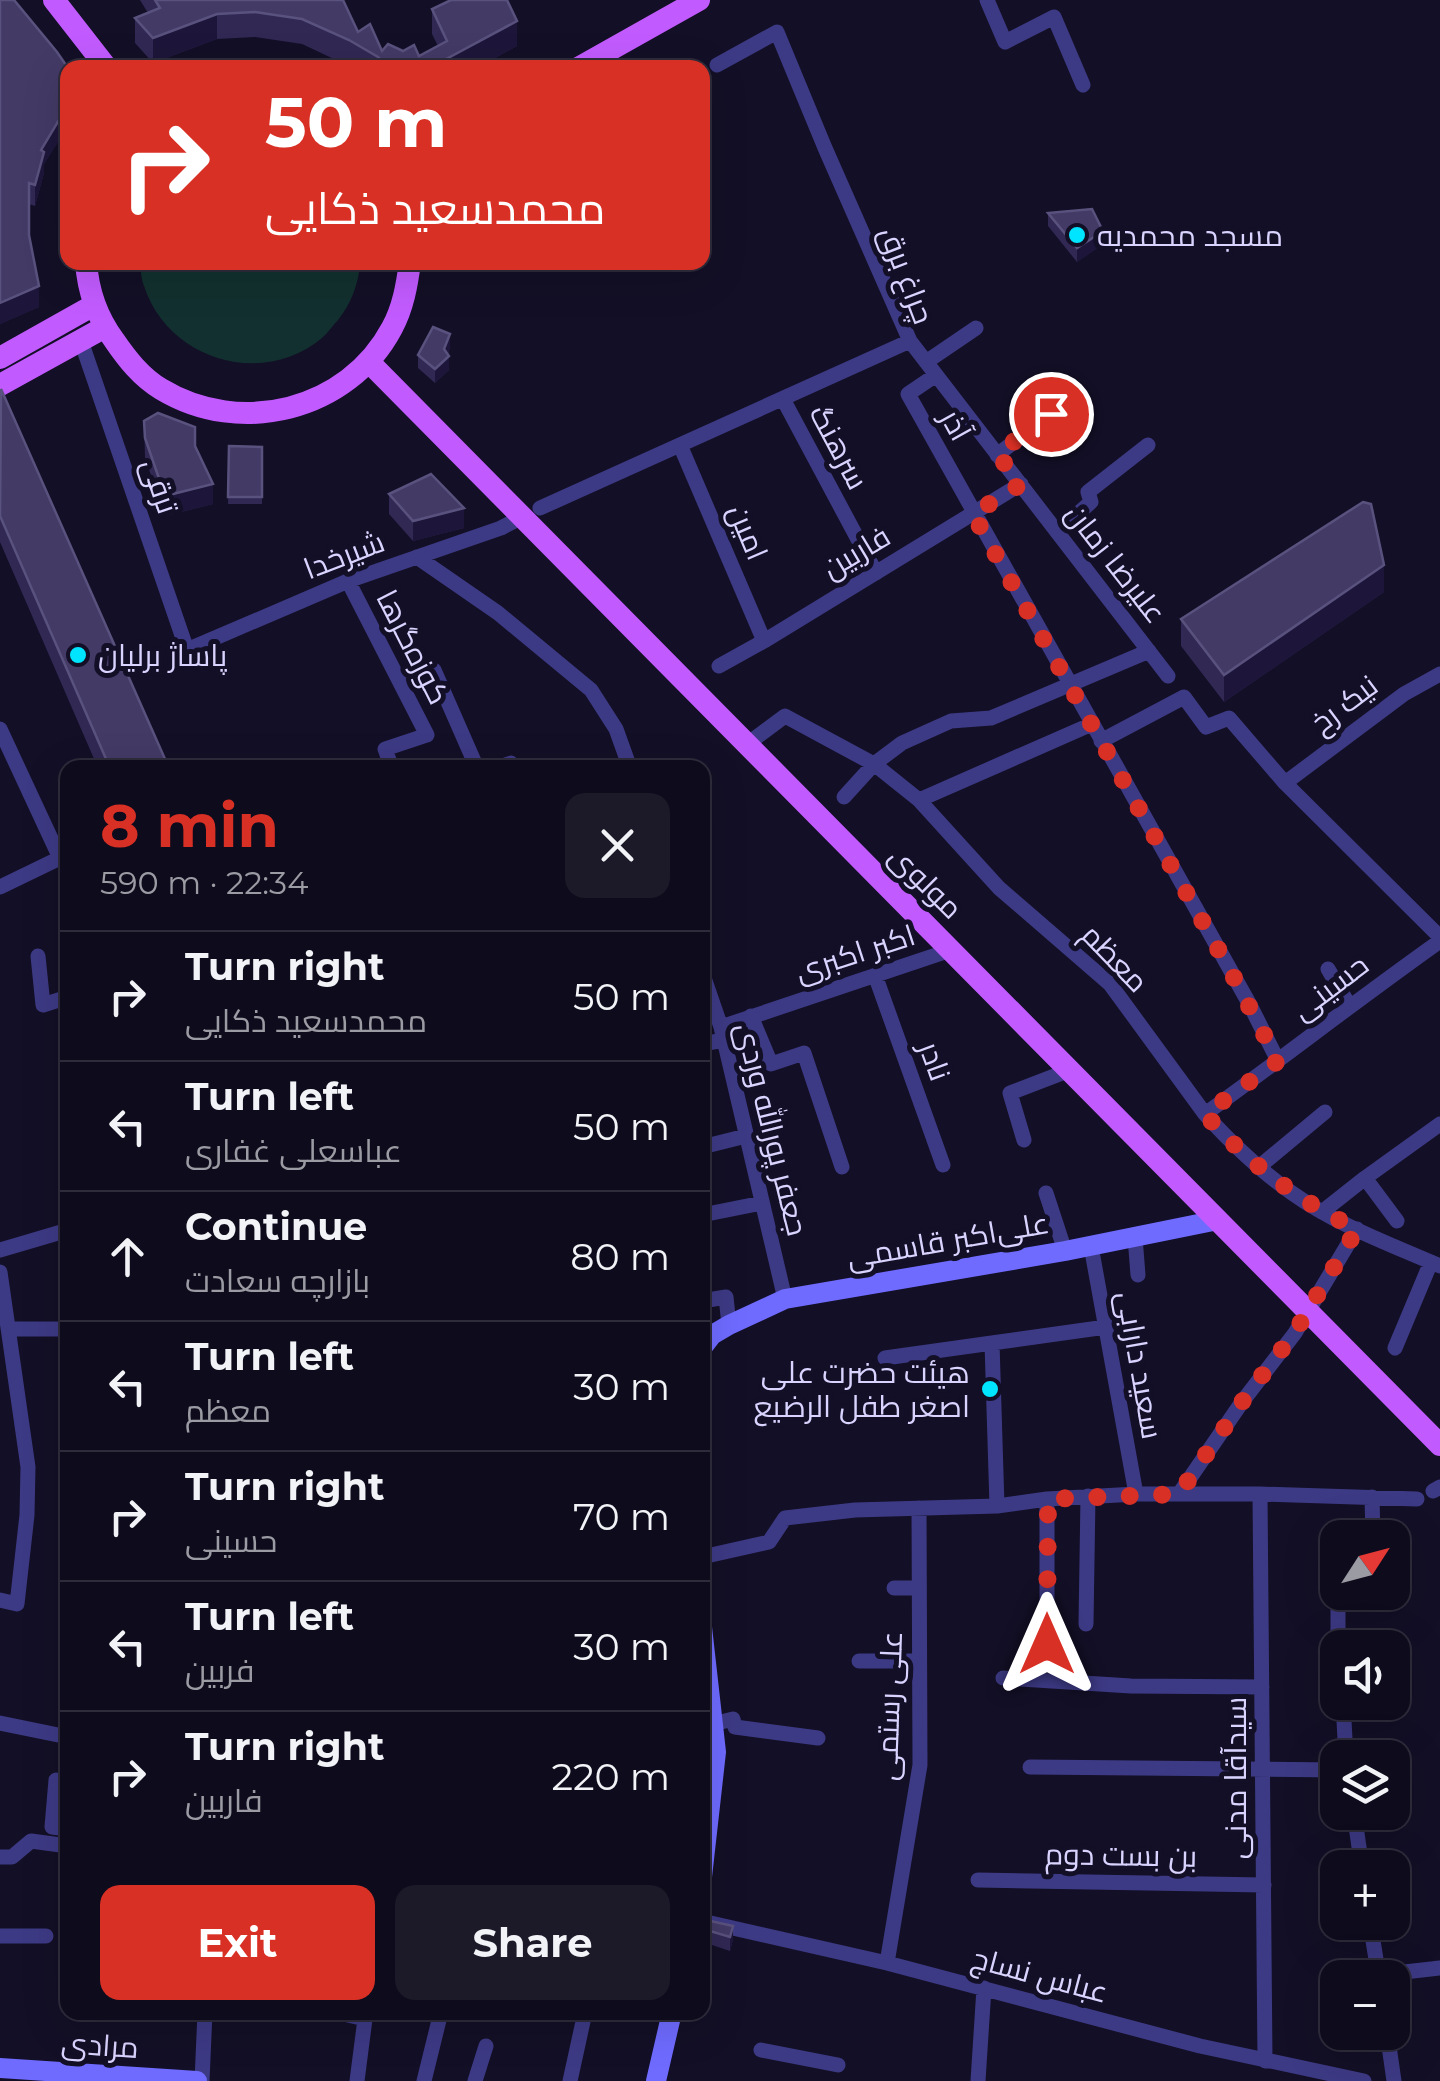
<!DOCTYPE html>
<meta charset="utf-8">
<style>
:root{--surface:#0e0b1c;--page:#1c1929;--text:#f1f3f6;--muted:#9b9ba3;--line:#2e2b3b;--accent:#d93025}
body{margin:0;font-family:Montserrat,Cairo,sans-serif;background:var(--page);color:var(--text);height:100vh;display:flex;flex-direction:column;font-size:38px;white-space:nowrap}
*{box-sizing:border-box;margin:0}
p{font-size:32px;color:var(--muted)}
.icon{flex:none;width:55px;height:55px;fill:none;stroke:currentColor;stroke-width:2;stroke-linecap:round;stroke-linejoin:round}
.map{position:relative;flex:1;overflow:hidden}
.side{position:absolute;left:60px;top:760px;width:650px;height:1260px;display:flex;flex-direction:column;background:var(--surface);border-radius:20px;box-shadow:0 10px 40px #0002,0 0 0 2px var(--line)}
.side>*{flex:none}
.banner{position:absolute;left:60px;top:60px;width:650px;height:210px;border-radius:20px;box-shadow:0 10px 40px #0002,0 0 0 2px var(--line);background:#d93025;color:#fff;overflow:hidden}
.needle{width:65px;rotate:54deg}
.controls{position:absolute;left:1320px;top:1520px;display:grid;gap:20px}
.controls a{display:grid;place-items:center;width:90px;height:90px;border-radius:20px;background:var(--surface);box-shadow:0 10px 40px #0002,0 0 0 2px var(--line);font-size:50px}
.pin{position:absolute;display:grid;place-items:center;width:85px;height:85px;color:#fff;margin:-42px;border:5px solid #fff;border-radius:50%;box-shadow:0 2px 10px #0007}
.me{position:absolute;width:110px;margin:-55px;rotate:0deg;stroke-linejoin:round;filter:drop-shadow(0 0 8px #0008)}
.turn{display:flex;align-items:center;gap:35px;height:210px;padding:0 40px;font-size:45px}
.turn .icon{width:130px;height:130px;stroke-width:2.5}
.turn b{display:block;font-size:70px;line-height:85px}
.round{display:grid;place-items:center;flex:none;width:105px;height:105px;border-radius:20px;background:var(--page)}
.headline{display:flex;align-items:center;justify-content:space-between;height:170px;padding:0 40px}
h1{font-size:60px;font-weight:700;line-height:75px;color:var(--accent)}
.button{display:flex;gap:20px;margin-top:auto;padding:20px 40px}
.button a{flex:1;height:115px;border-radius:20px;background:var(--accent);color:#fff;font-size:40px;font-weight:700;line-height:115px;text-align:center}
.button a+a{background:var(--page);color:var(--text)}
ul{padding:0;list-style:none}
li{display:flex;align-items:center;gap:30px;height:130px;padding:0 40px;border-top:2px solid var(--line)}
li div{flex:1}
li b{display:block;font-size:38px}
li em{font-style:normal}
.map>svg:first-child{display:block}
.green{fill:#12302f}
.lines{fill:none;stroke-linecap:round;stroke-linejoin:round}
.street{stroke:#3d3a85;stroke-width:15}
.secondary{stroke:#6f6bff;stroke-width:20}
.primary{stroke:#c25bff;stroke-width:22}
.wall{fill:#312854}
.shaded-wall{fill:#1d163a}
.building{fill:#433a66;stroke:#5a527e;stroke-width:2.5}
.route{stroke:#d93025;stroke-width:18;stroke-dasharray:0 32.4}
.poi-dot{fill:#00e5ff;stroke:#130f26;stroke-width:4}
.labels{text-anchor:middle;dominant-baseline:central;stroke-width:10;stroke-linejoin:round;paint-order:stroke}
.poi-label{font-size:30px;fill:#d9d4ff;stroke:#130f26;text-anchor:start}
.street-label{font-size:30px;fill:#d9d4ff;stroke:#130f26}
</style>
<div class="map">
<svg width="1440" height="2081" viewBox="0 0 1440 2081">
<rect width="100%" height="100%" fill="#130f26"/>
<path class="green" d="M140 263 360 262V263C359 283 351 304 338 320 333 325 328 333 322 338 262 388 168 360 144 286 141 279 141 270 140 263Z"/>
<g class="lines">
<path class="street" d="M987 0 1005 42 1054 17 1083 85
M81 341 187 650 348 581 501 528 522 517
M910 341 1168 676
M926 362 976 328
M936 375 908 394 1250 1005 1278 1061
M783 399 876 573
M680 445 764 641
M997 455 1078 393
M540 508 910 341 825 148 777 32 717 65
M1057 532 1091 502 1088 492 1148 445
M417 557 498 613 591 690 616 729 630 768
M348 581 427 735 385 749 392 768
M719 666 764 641 1021 484
M402 685 434 670 477 768
M0 729 60 858 0 887
M1101 741 1184 697 1206 727 1229 718 1285 783 1440 937
M746 745 785 716 874 764 919 800 999 888 1110 984 1205 1114C1229 1141 1263 1173 1292 1193 1337 1225 1390 1244 1440 1266
M496 768 511 763 513 768
M1285 783 1404 694 1440 674
M844 797 874 764 902 743 951 721 991 718 1149 651
M919 800 1092 724
M38 956 43 1005 68 997
M1328 969 1349 1005
M702 972 721 1027 785 1299
M875 975 943 1165
M751 1016 771 1064 804 1053 842 1167
M721 1027 951 950
M702 1044 724 1040
M1205 1114C1284 1057 1361 997 1440 941
M1024 1140 1010 1093 1070 1070
M702 1147 746 1136
M1260 1166 1325 1112
M1365 1178 1397 1221
M1046 1193 1065 1251
M1322 1212 1365 1178 1440 1124
M702 1215 762 1203
M1135 1237 1138 1275
M1091 1246 1136 1494
M0 1250 68 1230
M0 1272 28 1467 27 1515 17 1604 0 1600
M702 1301 726 1297 729 1325
M8 1329H68
M1395 1348 1431 1262
M885 1358 992 1343
M1433 1491 1440 1487
M1179 1494 1242 1402 1295 1333 1357 1229
M1260 1494 1265 2061
M1372 1497 1373 1538
M997 1506 992 1343 1106 1327
M702 1557 769 1542 785 1518 855 1510 997 1506 1047 1499 1136 1494H1260L1417 1499
M894 1588H919
M1086 1624 1088 1496
M1047 1644V1499
M1338 1648V1596L1358 1592
M859 1661H919
M1003 1678 1131 1686 1262 1687
M1343 1702 1346 1758
M0 1723 68 1737
M713 1724 733 1719 735 1727 818 1738
M1030 1767 1338 1770
M56 1780 52 1827 68 1829
M1354 1812 1362 1868
M0 1857H12L31 1841 68 1846
M978 1880 1264 1885
M702 1921 887 1963 1200 2046 1364 2081
M1370 1922 1379 1978
M0 1936H46
M887 1963 920 1765 919 1508
M1378 1975 1440 1968
M335 2012 365 2019 357 2081
M1387 2032 1394 2081
M761 2050 838 2065
M202 2081 205 2012
M424 2081 441 2012
M475 2081 486 2046
M570 2081 584 2017
M978 2081 984 1988"/>
<path class="secondary" d="M702 1348 712 1335 729 1325 785 1299 1065 1251 1218 1220
M702 1627 716 1752 702 1877
M0 2068 197 2081
M656 2081 672 2012"/>
<path class="primary" d="M54 0 107 68
M578 68 699 0
M86 262C88 291 97 317 114 340 127 359 141 377 161 389 240 437 348 411 392 328 403 308 407 285 410 262
M0 358 94 305
M369 362 1440 1445
M0 385 105 327"/>
</g>
<path class="wall" d="M0 0 68 68V126L44 164V173L35 206 29 204V236L39 307 0 324Z
M140 0H343L358 32 382 51H403L419 56 438 46 432 34V9L517 46 477 68H353L302 44 255 37 217 39 153 63 135 43V18L148 13Z
M1048 213 1103 244 1077 262 1048 226Z
M450 348 448 354 449 370 435 383 418 368V355Z
M0 390 169 768H98L0 542Z
M144 421 195 446 213 504 165 516 145 458Z
M229 446 262 447V504H228Z
M389 494 464 528 413 541 389 514Z
M1384 592 1224 702 1181 646V619Z
M706 1920 733 1940 730 1951 703 1942V1929Z"/>
<path class="shaded-wall" d="M217 14V39L153 63V38Z
M517 21V46L477 68H437V64Z
M68 105V126L44 164V173L35 206V185L41 150Z
M1103 231V244L1077 262V248Z
M39 286V307L0 324V303Z
M450 334V348L445 360 449 356V370L435 383V369Z
M213 484V504L165 516V496Z
M464 508V528L413 541V521Z
M1384 565V592L1224 702V675Z
M733 1926V1940L730 1951V1937Z"/>
<path class="building" d="M0 0H14L57 52 68 68V105L41 150 44 152 35 185 29 183V235L39 286 0 303Z
M155 0H343L358 32 370 24 382 51 388 44 403 51 414 45 419 56 447 41 432 9 451 0H507L517 21 437 64 439 68H389L378 57 349 40 302 19 255 12 217 14 153 38 135 18 160 8Z
M1092 209 1103 231 1077 248 1048 213Z
M433 327 450 334 444 349 449 356 435 369 418 355Z
M1 389 169 768H110L0 516Z
M158 413 195 427V446L213 484 165 496 145 438 144 421Z
M229 446 262 447V497H228Z
M431 474 464 508 413 521 389 494Z
M1363 502 1371 504 1384 565 1224 675 1181 619Z
M706 1920 733 1926 730 1937 703 1929Z"/>
<g class="lines">
<path class="route" d="M1047 1644 1048 1499 1179 1494 1242 1402 1295 1332 1357 1229C1299 1201 1248 1163 1205 1114L1278 1061 1231 972 973 514 1021 484 997 454 1051 414"/>
</g>
<g class="poi-dot">
<circle cx="1077" cy="235" r="10"/>
<circle cx="78" cy="655" r="10"/>
<circle cx="990" cy="1389" r="10"/>
</g>
<g class="labels">
<g class="poi-label">
<text x="1097" y="235">مسجد محمدیه</text>
<text x="98" y="655">پاساژ برلیان</text>
<text x="970" y="1372" text-anchor="end">هیئت حضرت علی<tspan x="970" dy="34">اصغر طفل الرضیع</tspan></text>
</g>
<g class="street-label">
<text transform="translate(907 275) rotate(69)">چراغ برق</text>
<text transform="translate(956 425) rotate(61)">آذر</text>
<text transform="translate(839 447) rotate(62)">سرهنگ</text>
<text transform="translate(160 486) rotate(71)">ترقی</text>
<text transform="translate(748 532) rotate(67)">امین</text>
<text transform="translate(856 552) rotate(-31)">فاربین</text>
<text transform="translate(344 555) rotate(-21)">شیرخدا</text>
<text transform="translate(1116 563) rotate(52)">علیرضا زمان</text>
<text transform="translate(413 647) rotate(63)">کوزه‌گرها</text>
<text transform="translate(1344 704) rotate(-37)">نیک رخ</text>
<text transform="translate(926 882) rotate(45)">مولوی</text>
<text transform="translate(855 953) rotate(-18)">اکبر اکبری</text>
<text transform="translate(1115 958) rotate(46)">معظم</text>
<text transform="translate(1330 987) rotate(-37)">حسینی</text>
<text transform="translate(935 1061) rotate(70)">نادر</text>
<text transform="translate(772 1129) rotate(76)">جعفر پورالله وردی</text>
<text transform="translate(948 1240) rotate(-10)">علی‌اکبر قاسمی</text>
<text transform="translate(1140 1365) rotate(80)">سعید دارابی</text>
<text transform="translate(889 1706) rotate(-88)">علی رستمی</text>
<text transform="translate(1235 1778) rotate(-90)">سیدآقا مدنی</text>
<text transform="translate(1121 1855) rotate(1)">بن بست دوم</text>
<text transform="translate(1040 1975) rotate(15)">عباس نساج</text>
<text transform="translate(100 2045) rotate(4)">مرادی</text>
</g>
</g>
</svg>
<div class="controls">
<a><svg class="needle" viewBox="-14 -14 28 28"><path d="M0-13l5 13h-10z" fill="#e53935"/><path d="M0 13l5-13h-10z" fill="#9b9ba3"/></svg></a>
<a><svg class="icon" aria-label="sound" viewBox="0 0 24 24"><path d="M4 9h4l5-4v14l-5-4H4zM17 9q2 3 0 6"/></svg></a>
<a><svg class="icon" aria-label="layers" viewBox="0 0 24 24"><path d="M12 4l9 5-9 5-9-5zM3 14l9 5 9-5"/></svg></a>
<a>+</a>
<a>−</a>
</div>
<div class="pin" style="left:1051px;top:414px;background:#d93025"><svg class="icon" aria-label="arrive" viewBox="0 0 24 24"><path d="M6 21V4h12l-3 4 3 4H6"/></svg></div>
<svg class="me" style="left:1047px;top:1644px" viewBox="-20 -20 40 40"><path d="M0-17L14 15 0 8-14 15z" fill="#d93025" stroke="#fff" stroke-width="4"/></svg>
<div class="banner">
<div class="turn"><svg class="icon" aria-label="right" viewBox="0 0 24 24"><path d="M7 20v-9h11M14 6l5 5-5 5"/></svg><div><b>50 m</b>محمدسعید ذکایی</div></div>
</div>
<section class="side">
<div class="headline"><div><h1>8 min</h1><p>590 m · 22:34</p></div><a class="round"><svg class="icon" aria-label="close" viewBox="0 0 24 24"><path d="M6 6l12 12M18 6L6 18"/></svg></a></div>
<ul>
<li><svg class="icon" aria-label="right" viewBox="0 0 24 24"><path d="M7 20v-9h11M14 6l5 5-5 5"/></svg><div><b>Turn right</b><p>محمدسعید ذکایی</p></div><em>50 m</em></li>
<li><svg class="icon" aria-label="left" viewBox="0 0 24 24"><path d="M17 20v-9H6M10 6l-5 5 5 5"/></svg><div><b>Turn left</b><p>عباسعلی غفاری</p></div><em>50 m</em></li>
<li><svg class="icon" aria-label="ahead" viewBox="0 0 24 24"><path d="M12 20V5M6 11l6-6 6 6"/></svg><div><b>Continue</b><p>بازارچه سعادت</p></div><em>80 m</em></li>
<li><svg class="icon" aria-label="left" viewBox="0 0 24 24"><path d="M17 20v-9H6M10 6l-5 5 5 5"/></svg><div><b>Turn left</b><p>معظم</p></div><em>30 m</em></li>
<li><svg class="icon" aria-label="right" viewBox="0 0 24 24"><path d="M7 20v-9h11M14 6l5 5-5 5"/></svg><div><b>Turn right</b><p>حسینی</p></div><em>70 m</em></li>
<li><svg class="icon" aria-label="left" viewBox="0 0 24 24"><path d="M17 20v-9H6M10 6l-5 5 5 5"/></svg><div><b>Turn left</b><p>فربین</p></div><em>30 m</em></li>
<li><svg class="icon" aria-label="right" viewBox="0 0 24 24"><path d="M7 20v-9h11M14 6l5 5-5 5"/></svg><div><b>Turn right</b><p>فاربین</p></div><em>220 m</em></li>
</ul>
<div class="button"><a>Exit</a><a>Share</a></div>
</section>
</div>
